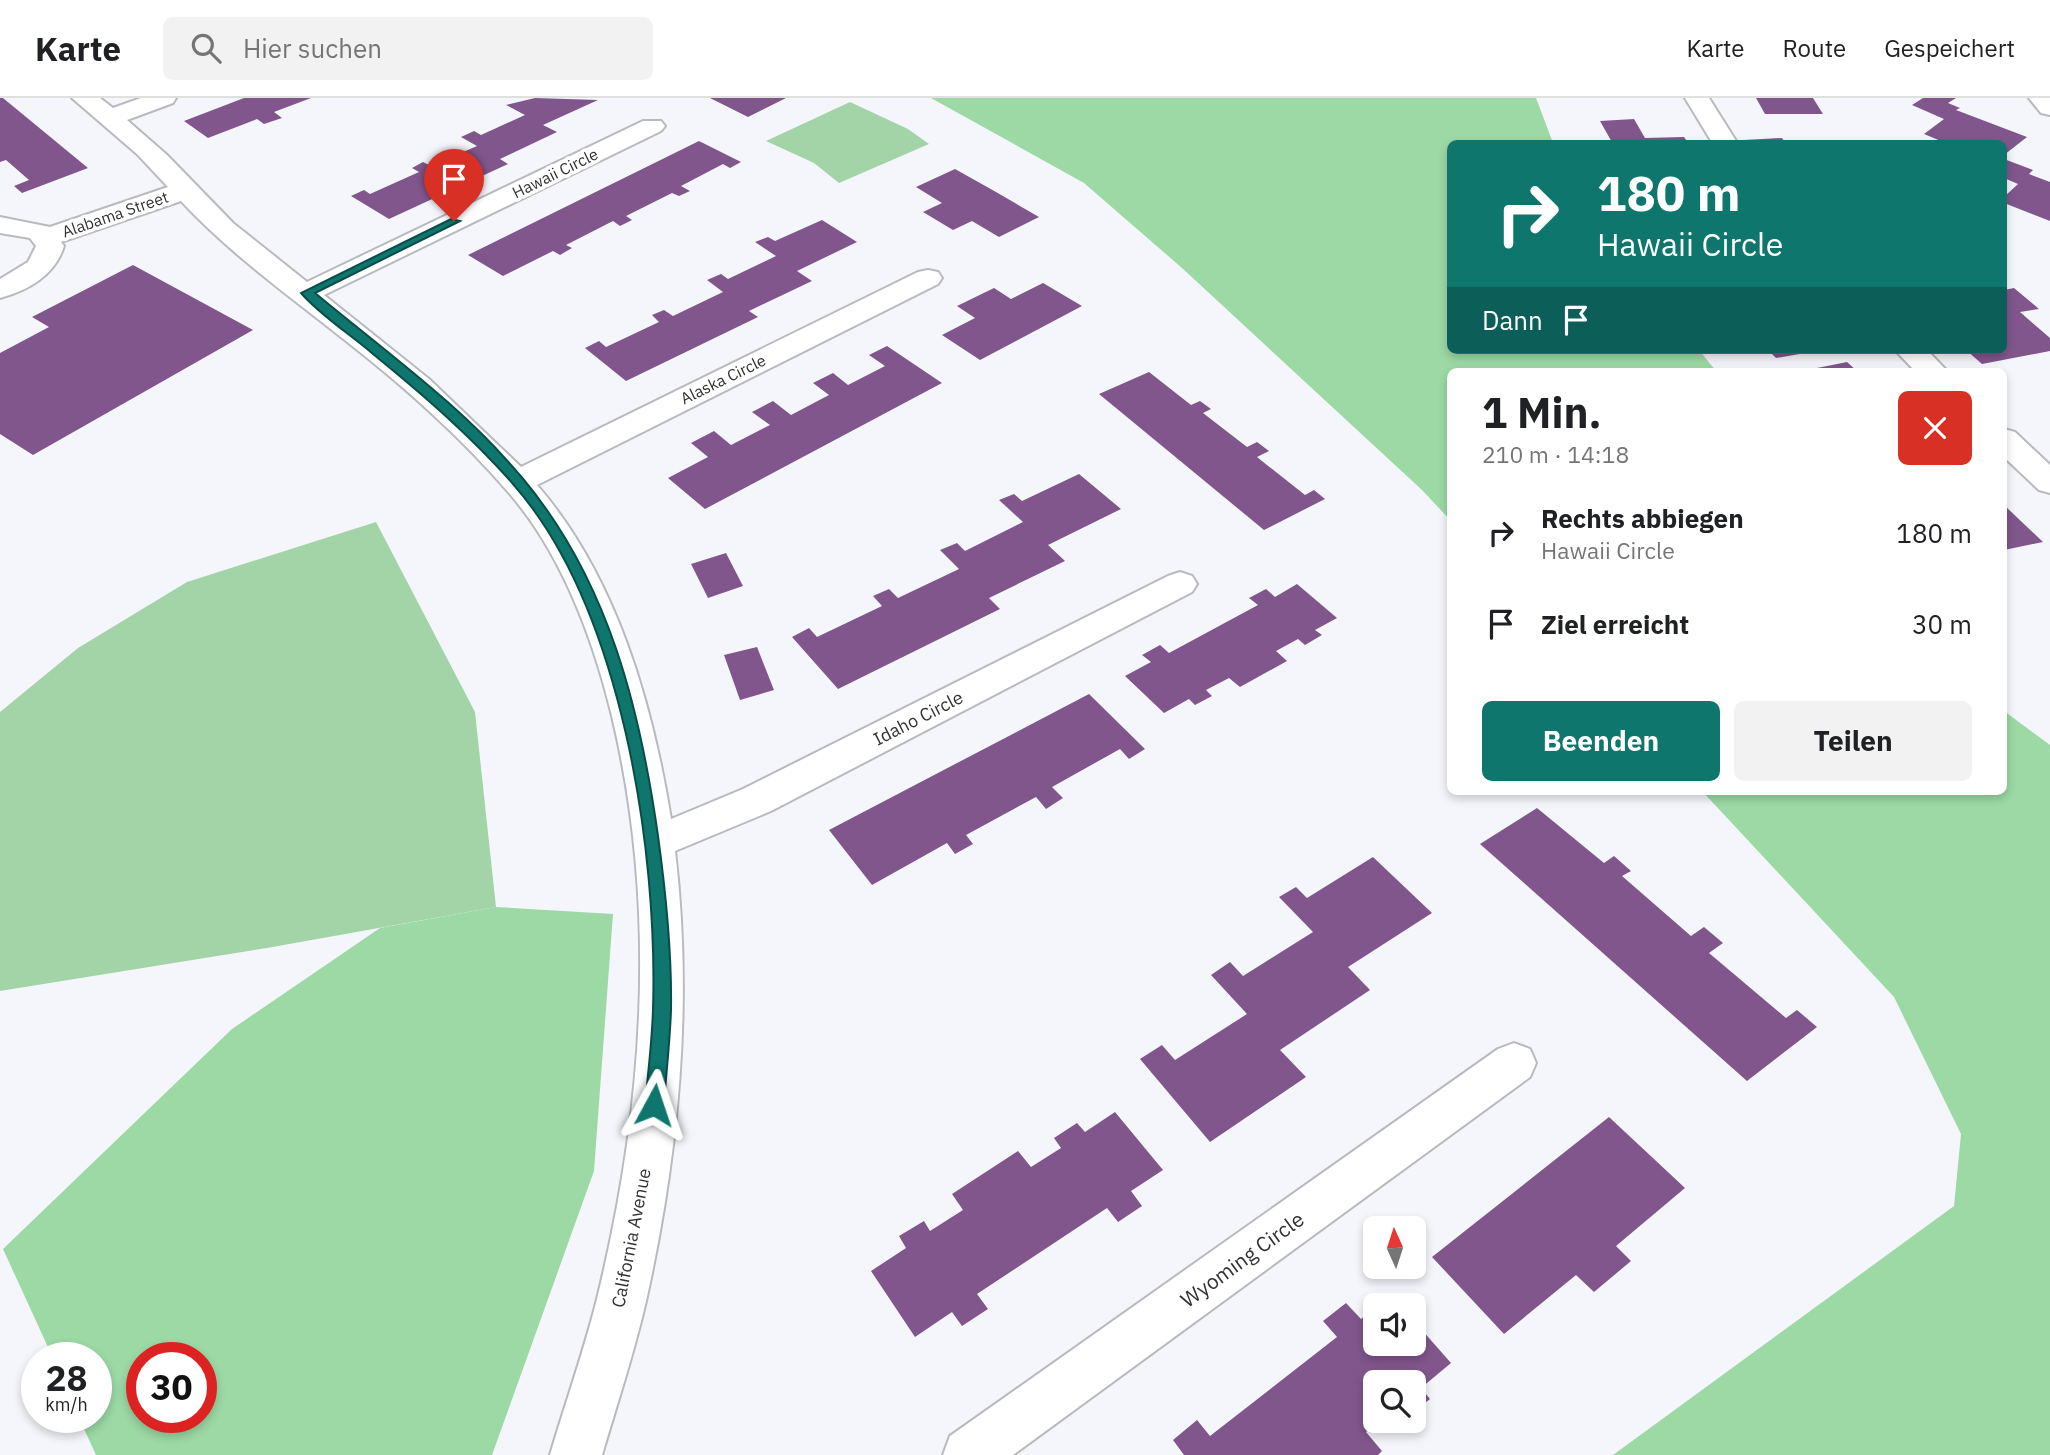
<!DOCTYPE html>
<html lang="de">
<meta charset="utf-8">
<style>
:root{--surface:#fff;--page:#f2f2f2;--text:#202124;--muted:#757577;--line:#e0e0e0;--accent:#0f766e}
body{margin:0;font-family:"IBM Plex Sans",sans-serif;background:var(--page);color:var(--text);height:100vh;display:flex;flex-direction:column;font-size:26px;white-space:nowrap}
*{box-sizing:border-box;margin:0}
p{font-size:23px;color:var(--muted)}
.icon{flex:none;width:38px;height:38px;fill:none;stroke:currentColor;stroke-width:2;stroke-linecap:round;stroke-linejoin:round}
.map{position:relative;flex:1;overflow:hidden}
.details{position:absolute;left:1447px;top:270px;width:560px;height:427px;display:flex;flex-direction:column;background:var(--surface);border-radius:10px;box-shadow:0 4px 10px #0003}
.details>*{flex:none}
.guide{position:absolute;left:1447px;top:42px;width:560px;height:214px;border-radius:10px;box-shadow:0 4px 10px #0003;background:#0f766e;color:#fff;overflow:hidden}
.needle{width:46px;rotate:357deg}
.buttons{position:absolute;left:1363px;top:1118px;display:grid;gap:14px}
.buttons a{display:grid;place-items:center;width:63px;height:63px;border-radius:10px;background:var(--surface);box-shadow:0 4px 10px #0003;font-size:35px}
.speed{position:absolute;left:21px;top:1244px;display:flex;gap:14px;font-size:35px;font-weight:700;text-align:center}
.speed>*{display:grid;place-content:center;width:91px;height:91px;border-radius:50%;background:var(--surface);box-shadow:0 4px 10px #0003;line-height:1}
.speed small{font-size:18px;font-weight:400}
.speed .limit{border:10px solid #d22;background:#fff;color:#111}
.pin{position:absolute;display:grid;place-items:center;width:60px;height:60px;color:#fff;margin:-72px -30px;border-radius:50% 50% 50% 0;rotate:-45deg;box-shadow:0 0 7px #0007}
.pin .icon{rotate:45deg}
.me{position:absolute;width:77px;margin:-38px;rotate:5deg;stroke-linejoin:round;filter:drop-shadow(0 0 5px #0008)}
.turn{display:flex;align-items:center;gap:24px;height:147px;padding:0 35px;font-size:32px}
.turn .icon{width:91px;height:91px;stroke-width:2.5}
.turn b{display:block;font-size:49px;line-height:60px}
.then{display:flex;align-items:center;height:66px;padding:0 35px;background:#0003;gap:14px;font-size:26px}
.round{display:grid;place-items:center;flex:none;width:74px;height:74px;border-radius:10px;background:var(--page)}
.headline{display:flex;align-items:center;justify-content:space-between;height:119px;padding:0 35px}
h1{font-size:42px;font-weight:700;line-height:52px}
.button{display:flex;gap:14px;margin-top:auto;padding:14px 35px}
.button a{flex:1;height:80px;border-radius:10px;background:var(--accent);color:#fff;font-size:28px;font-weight:700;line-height:80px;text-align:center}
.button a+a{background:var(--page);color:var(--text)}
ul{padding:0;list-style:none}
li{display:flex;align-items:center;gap:21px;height:91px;padding:0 35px}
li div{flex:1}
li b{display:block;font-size:26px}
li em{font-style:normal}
header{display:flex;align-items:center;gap:42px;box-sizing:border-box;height:98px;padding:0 35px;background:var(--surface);border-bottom:2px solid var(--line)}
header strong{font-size:33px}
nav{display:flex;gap:38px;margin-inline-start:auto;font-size:24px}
.search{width:490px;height:63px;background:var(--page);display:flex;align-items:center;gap:18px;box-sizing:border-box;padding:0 24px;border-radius:10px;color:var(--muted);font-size:26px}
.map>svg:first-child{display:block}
.green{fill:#a2d4a8}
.forest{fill:#9cd9a5;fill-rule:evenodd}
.building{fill:#81568c}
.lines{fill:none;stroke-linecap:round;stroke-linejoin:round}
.minor-casing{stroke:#b8babf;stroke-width:4}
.minor{fill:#fff;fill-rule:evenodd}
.route{fill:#0f766e;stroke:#0a4d48;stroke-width:2}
.labels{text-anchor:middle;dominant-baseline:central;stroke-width:7;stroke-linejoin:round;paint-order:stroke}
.far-street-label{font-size:16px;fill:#313234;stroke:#fff}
.street-label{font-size:18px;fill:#313234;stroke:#fff}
.near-street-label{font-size:21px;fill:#313234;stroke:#fff}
</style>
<header>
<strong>Karte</strong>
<div class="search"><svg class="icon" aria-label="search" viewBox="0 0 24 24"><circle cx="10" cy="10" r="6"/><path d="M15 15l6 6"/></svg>Hier suchen</div>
<nav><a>Karte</a><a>Route</a><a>Gespeichert</a></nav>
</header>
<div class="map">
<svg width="2050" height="1357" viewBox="0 0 2050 1357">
<rect width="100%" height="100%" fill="#f4f6fb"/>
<path class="green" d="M850 4 908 31 929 46 839 85 814 65 766 43Z
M376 424 475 614 496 809 267 850 0 893V614L78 550 187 484Z"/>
<path class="forest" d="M931 0H1536L1553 45 1451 46V252H1699L1716 273H1451V423L1422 392 1182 170 1084 85Z
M2004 613 2050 647V1357H1613L1954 1108 1961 1036 1894 899 1702 693H2004Z
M496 809 613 816 594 1073 492 1357H96L79 1320H96V1260H53L3 1151 232 931 380 830ZM142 1260H201V1320H142Z"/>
<path class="building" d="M0 0H3L88 70 22 95 14 88 29 82 6 62 0 64Z
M244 0H311L274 14 282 20 264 26 257 21 208 40 184 23Z
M535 0 598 2 543 27 557 34 500 61 508 66 389 121 351 98 364 92 370 96 419 74 412 70 423 64 431 68 477 48 461 39 474 33 481 37 525 17 506 7Z
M710 0H786L748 19Z
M1756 0H1813L1823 16H1765Z
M1923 0H1956L1948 5 1960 10 1956 12 2027 39 2004 57V46H1948L1924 36 1944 21 1912 7Z
M1634 21 1645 40 1684 39 1689 46H1613L1600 23Z
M1782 40 1786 46H1747L1744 42Z
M699 43 741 64 730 70 723 66 681 88 690 93 679 98 672 95 626 118 632 122 620 128 613 123 566 147 572 150 560 157 553 153 503 178 468 157Z
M2004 61 2033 72 2029 76 2050 84V123L2004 105V99L2018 86 2004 80Z
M955 71 996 94 1039 119 999 139 972 123 953 132 923 114 942 105 916 89Z
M822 122 857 144 797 173 812 183 749 213 758 219 626 283 585 250 599 243 606 249 659 224 652 217 664 212 673 218 723 194 707 182 721 176 728 181 776 158 755 144 768 139 775 143Z
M133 167 253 232 33 357 0 336V255L49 229 32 219Z
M1043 185 1082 208 980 262 942 237 975 220 957 208 994 190 1011 201Z
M2014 190 2039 211 2020 214 2050 240V253L1982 266 1966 252H2004V192Z
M887 248 942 285 705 411 668 380 708 359 691 345 714 333 731 347 770 327 752 314 773 303 791 317 829 297 813 285 833 275 848 287 885 268 869 257Z
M1768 252H1817V253L1776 260Z
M1847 264 1857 273H1808L1807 272Z
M1149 274 1191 307 1200 303 1211 311 1203 315 1247 349 1257 344 1269 353 1257 359 1305 397 1314 392 1325 401 1264 432 1099 296Z
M1079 376 1121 411 1048 447 1065 463 989 500 1000 511 838 591 792 539 809 530 817 539 882 508 873 498 889 491 898 500 959 471 940 452 957 445 965 453 1023 424 999 402 1014 396 1022 403Z
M2004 407 2043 444 2004 452Z
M726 455 743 488 708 500 691 466Z
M1297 486 1337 520 1315 532 1322 537 1305 547 1298 541 1276 553 1287 563 1240 589 1229 580 1206 592 1212 598 1195 607 1189 601 1164 615 1125 578 1151 564 1142 557 1160 547 1169 555 1258 507 1249 500 1266 491 1275 499Z
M757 549 774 592 740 602 724 557Z
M1089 596 1145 651 1129 661 1120 651 1052 689 1063 700 1046 711 1036 699 966 737 973 746 955 756 947 745 872 787 829 732Z
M1537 710 1604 765 1614 758 1631 773 1622 778 1691 838 1704 829 1723 845 1709 855 1786 920 1797 912 1817 929 1747 983 1480 746Z
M1373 759 1432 815 1348 869 1370 892 1280 952 1306 979 1210 1044 1140 961 1162 947 1175 962 1247 916 1211 877 1230 864 1243 878 1313 834 1279 799 1296 789 1307 800Z
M1115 1014 1163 1072 1131 1093 1142 1108 1118 1124 1107 1110 977 1196 988 1211 962 1228 952 1214 915 1239 871 1173 906 1150 899 1138 924 1123 930 1133 963 1112 952 1096 1018 1053 1031 1069 1061 1050 1054 1040 1077 1025 1085 1034Z
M1609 1019 1685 1090 1616 1148 1631 1163 1594 1194 1576 1177 1504 1236 1432 1159Z
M1391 1197 1400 1208H1378Z
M1346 1205 1361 1221 1376 1209V1246H1414V1223L1451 1265 1421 1290 1430 1301 1414 1314V1284H1376V1323H1379L1366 1334 1382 1353 1378 1357H1184L1173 1342 1197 1322 1210 1338 1337 1239 1323 1223Z"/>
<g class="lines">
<g class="minor-casing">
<path id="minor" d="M72 0H100L113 10 141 0H176L173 5 127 22 167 57 233 125 307 184 643 23H661L665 28 661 33 324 197 429 281 521 369 918 174 928 172 938 174 942 180 938 186 537 387C616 478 652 604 671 721L743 691 1168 478 1180 474 1192 478 1197 486 1192 494 771 713 675 753C693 904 679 1055 646 1203 634 1255 617 1306 602 1357H550C565 1306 583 1256 596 1205 644 1012 658 811 612 618 593 540 562 457 510 396 461 339 405 289 346 243 290 198 230 156 181 103L61 144 64 148C55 177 29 192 0 200V181L28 164 36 148 30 140 0 135V119L50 129 168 89 137 56Z
M1685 0H1709L1738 46H1713Z
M2029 0H2050V17L2041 15Z
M1895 252H1927L1947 273H1915Z
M2004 331 2015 334 2050 367V395L2039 392 2004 359Z
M1514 945 1530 951 1536 965 1530 979 1013 1357H943L950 1338 1498 951Z"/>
</g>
<use href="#minor" class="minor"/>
</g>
<path class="route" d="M451 121 460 123 315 195C386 254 465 310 524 382 608 483 640 610 658 738 666 796 672 853 671 912 670 944 666 975 664 1007L661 1013 654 1015 648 1013 645 1007C648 975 652 944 653 912 658 751 622 510 513 386 471 338 422 296 373 256 350 236 321 218 301 195Z"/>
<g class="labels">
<g class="far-street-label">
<text transform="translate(555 75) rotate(-26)">Hawaii Circle</text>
<text transform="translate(115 116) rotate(-19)">Alabama Street</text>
<text transform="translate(723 281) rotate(-26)">Alaska Circle</text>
</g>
<g class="street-label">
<text transform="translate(918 620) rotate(-27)">Idaho Circle</text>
<text transform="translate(631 1140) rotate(-79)">California Avenue</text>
</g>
<g class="near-street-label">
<text transform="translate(1242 1161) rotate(-36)">Wyoming Circle</text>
</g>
</g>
</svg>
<div class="buttons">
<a><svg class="needle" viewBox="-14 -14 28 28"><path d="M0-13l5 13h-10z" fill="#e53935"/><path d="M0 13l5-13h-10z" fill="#757577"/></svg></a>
<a><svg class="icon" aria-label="sound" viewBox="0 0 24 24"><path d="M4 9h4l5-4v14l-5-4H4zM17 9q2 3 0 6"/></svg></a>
<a><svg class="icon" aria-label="search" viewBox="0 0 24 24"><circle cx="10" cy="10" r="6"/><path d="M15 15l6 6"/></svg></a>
</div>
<div class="speed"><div>28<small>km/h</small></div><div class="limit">30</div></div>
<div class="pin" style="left:454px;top:123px;background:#d93025"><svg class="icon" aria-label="arrive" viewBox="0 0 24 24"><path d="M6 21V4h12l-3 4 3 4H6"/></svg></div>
<svg class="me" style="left:654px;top:1007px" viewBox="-20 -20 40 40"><path d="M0-17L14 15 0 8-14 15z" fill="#0f766e" stroke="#fff" stroke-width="4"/></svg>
<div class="guide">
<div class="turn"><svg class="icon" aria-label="right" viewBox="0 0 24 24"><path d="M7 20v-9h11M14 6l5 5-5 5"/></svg><div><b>180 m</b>Hawaii Circle</div></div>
<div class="then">Dann<svg class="icon" aria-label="arrive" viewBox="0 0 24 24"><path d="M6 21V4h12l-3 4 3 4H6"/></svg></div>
</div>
<section class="details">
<div class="headline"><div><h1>1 Min.</h1><p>210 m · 14:18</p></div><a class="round" style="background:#d93025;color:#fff"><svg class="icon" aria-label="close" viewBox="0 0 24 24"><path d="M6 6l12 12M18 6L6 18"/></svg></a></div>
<ul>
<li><svg class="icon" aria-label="right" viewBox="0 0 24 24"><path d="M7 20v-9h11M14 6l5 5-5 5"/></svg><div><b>Rechts abbiegen</b><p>Hawaii Circle</p></div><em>180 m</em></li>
<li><svg class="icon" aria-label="arrive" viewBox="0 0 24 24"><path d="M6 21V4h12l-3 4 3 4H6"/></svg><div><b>Ziel erreicht</b></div><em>30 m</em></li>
</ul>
<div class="button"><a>Beenden</a><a>Teilen</a></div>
</section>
</div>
